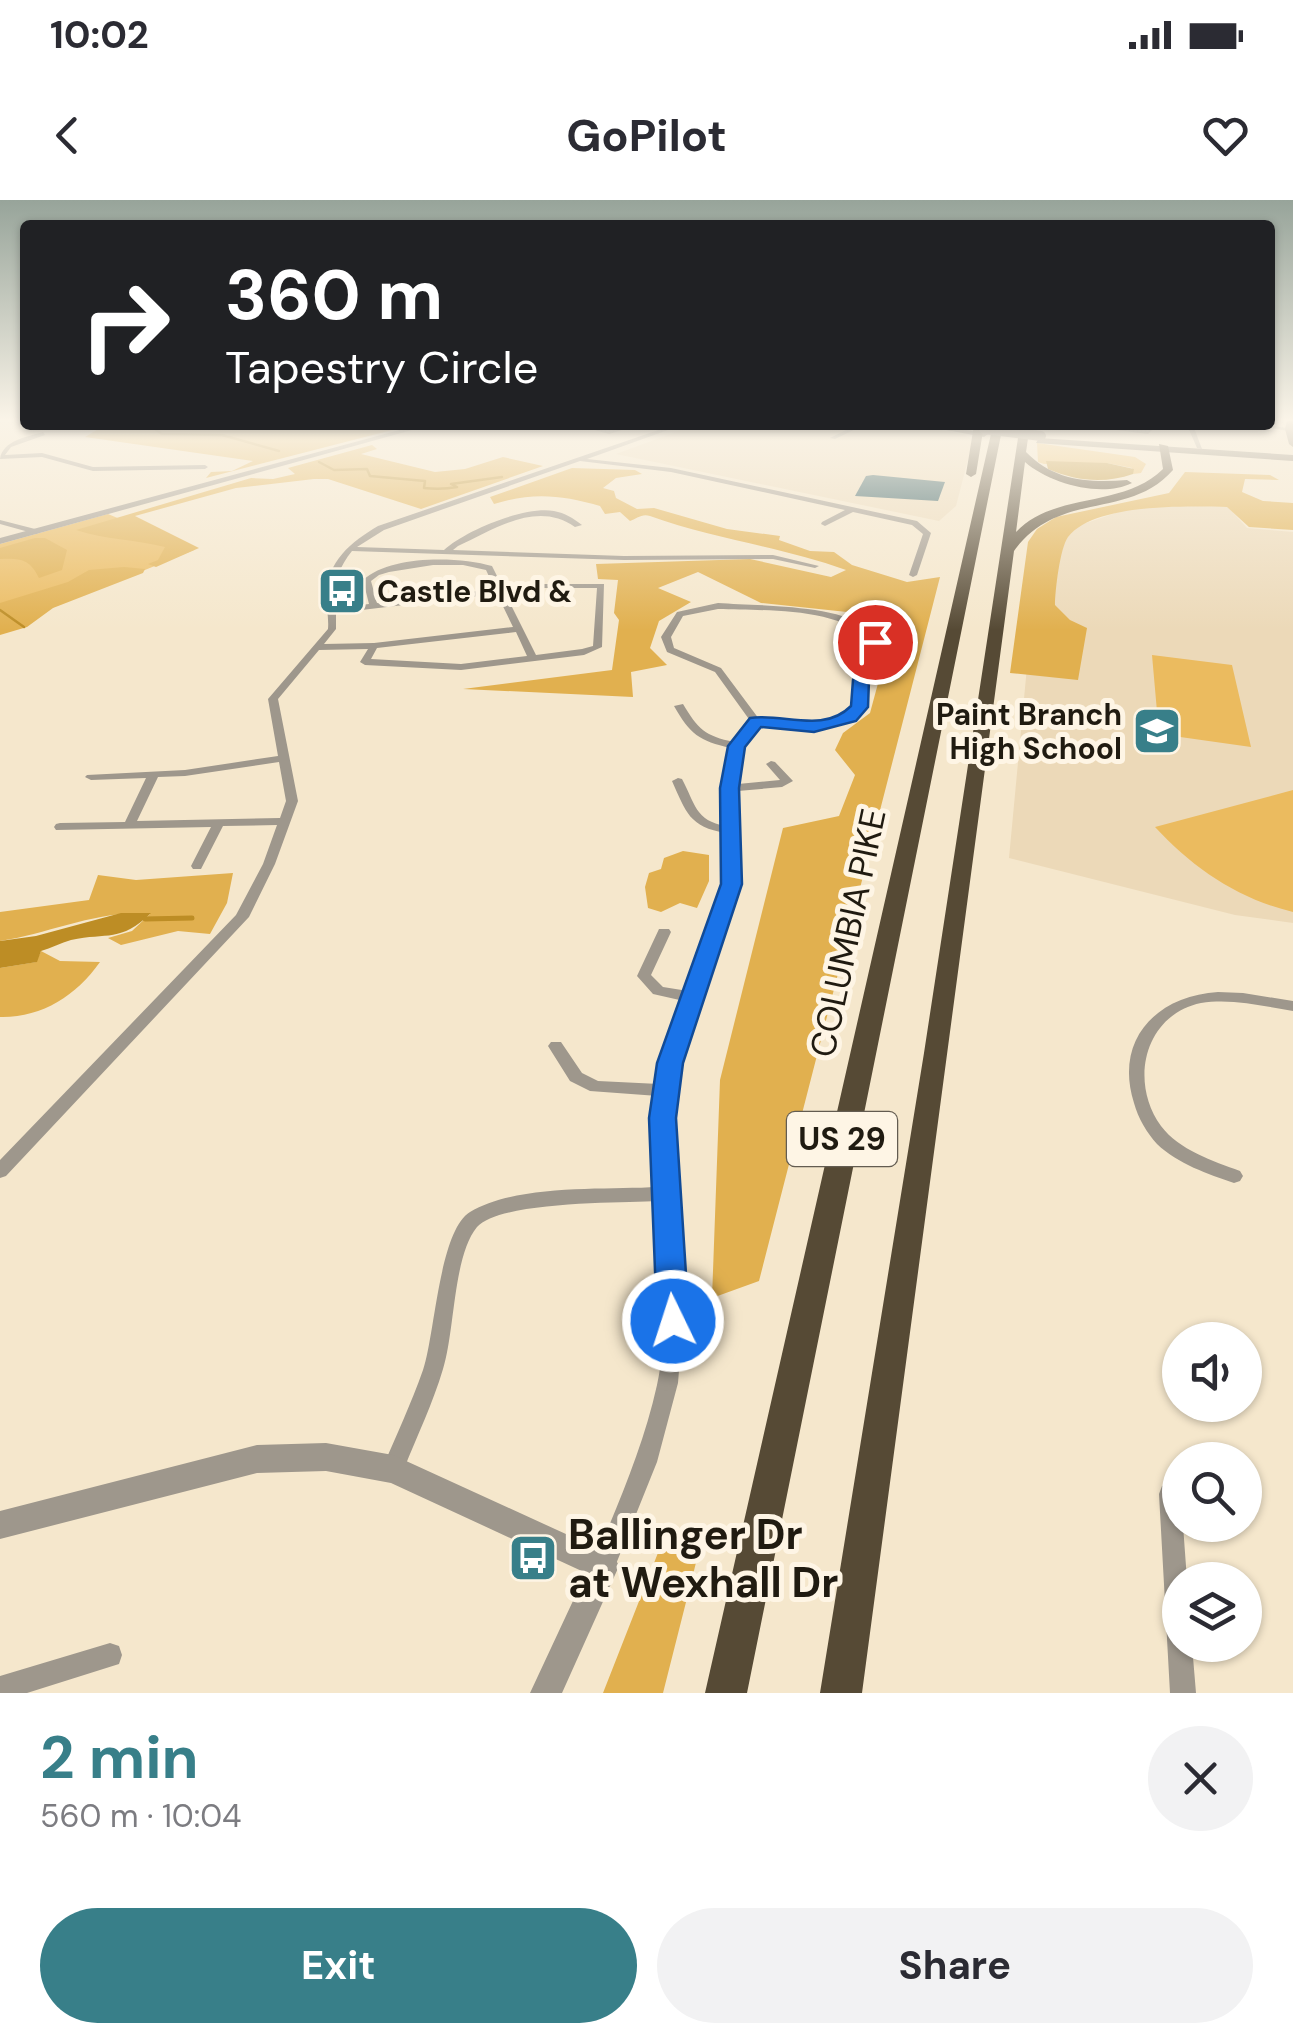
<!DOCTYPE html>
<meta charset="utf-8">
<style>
:root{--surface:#fff;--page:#f2f2f3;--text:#2b2b33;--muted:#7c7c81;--accent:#387f89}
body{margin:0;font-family:"DM Sans",sans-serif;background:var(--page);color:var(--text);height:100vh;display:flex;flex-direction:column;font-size:38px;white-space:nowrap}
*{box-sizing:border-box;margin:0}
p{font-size:32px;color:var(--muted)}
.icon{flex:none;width:55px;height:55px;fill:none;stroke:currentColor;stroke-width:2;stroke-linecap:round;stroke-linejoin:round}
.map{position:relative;height:1493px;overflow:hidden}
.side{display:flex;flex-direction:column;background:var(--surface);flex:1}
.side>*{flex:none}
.hud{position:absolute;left:20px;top:20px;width:1255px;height:210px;border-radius:10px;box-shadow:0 2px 8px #0004;background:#202124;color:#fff;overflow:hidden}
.controls{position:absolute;left:1162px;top:1122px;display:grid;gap:20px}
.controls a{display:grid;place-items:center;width:100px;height:100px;border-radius:50%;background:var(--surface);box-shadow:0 2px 8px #0004;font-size:50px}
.pin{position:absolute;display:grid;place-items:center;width:85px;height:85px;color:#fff;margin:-42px;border:5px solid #fff;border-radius:50%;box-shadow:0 2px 10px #0007}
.me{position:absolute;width:110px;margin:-55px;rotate:356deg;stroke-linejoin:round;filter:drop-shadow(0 0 8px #0008)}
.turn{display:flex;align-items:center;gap:35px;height:210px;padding:0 40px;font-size:45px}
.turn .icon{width:130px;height:130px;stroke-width:2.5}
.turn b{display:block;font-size:70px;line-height:85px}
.round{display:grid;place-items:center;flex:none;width:105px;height:105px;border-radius:52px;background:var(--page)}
.overview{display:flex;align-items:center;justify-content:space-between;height:170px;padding:0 40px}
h1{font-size:60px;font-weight:700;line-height:75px;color:var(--accent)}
.primary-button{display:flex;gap:20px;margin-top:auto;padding:20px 40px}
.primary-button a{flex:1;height:115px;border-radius:60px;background:var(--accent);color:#fff;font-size:40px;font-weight:700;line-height:115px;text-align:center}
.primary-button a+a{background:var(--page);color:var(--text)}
.status{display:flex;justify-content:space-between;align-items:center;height:70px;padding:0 50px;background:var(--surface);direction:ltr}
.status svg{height:28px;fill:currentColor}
header{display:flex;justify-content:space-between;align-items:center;height:130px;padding:0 40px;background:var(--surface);font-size:45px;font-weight:700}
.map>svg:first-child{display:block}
.built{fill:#ecd9b8}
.green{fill:#ebbb5f}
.forest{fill:#e1b04f}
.water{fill:#bd8d25}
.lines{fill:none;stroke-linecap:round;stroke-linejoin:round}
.stream-far1{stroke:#bd8d25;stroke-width:2.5}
.stream{stroke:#bd8d25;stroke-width:5}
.building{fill:#27545b}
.minor{fill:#9e978c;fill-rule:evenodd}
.tertiary{fill:#9e978c;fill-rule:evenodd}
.secondary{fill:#7a7161;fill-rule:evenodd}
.trunk{fill:#564a35;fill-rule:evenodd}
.secondary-bridge{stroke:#7a7161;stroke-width:10}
.route{fill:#1a73e8;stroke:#114b97;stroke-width:2.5}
.labels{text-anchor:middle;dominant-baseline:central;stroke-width:10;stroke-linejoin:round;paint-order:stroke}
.far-poi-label{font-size:30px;font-weight:bold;fill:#201b11;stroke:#fef5e5;text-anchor:start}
.shield{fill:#fef5e5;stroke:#635c51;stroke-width:2.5}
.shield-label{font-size:32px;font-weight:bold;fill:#201b11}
.street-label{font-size:35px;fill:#201b11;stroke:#fef5e5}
.near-poi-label{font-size:42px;font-weight:bold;fill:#201b11;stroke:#fef5e5;text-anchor:start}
</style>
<div class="status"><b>10:02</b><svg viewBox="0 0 49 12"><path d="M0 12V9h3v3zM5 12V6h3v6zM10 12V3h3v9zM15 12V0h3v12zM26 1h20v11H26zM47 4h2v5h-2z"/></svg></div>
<header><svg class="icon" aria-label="back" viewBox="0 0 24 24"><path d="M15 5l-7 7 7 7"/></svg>GoPilot<svg class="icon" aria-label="heart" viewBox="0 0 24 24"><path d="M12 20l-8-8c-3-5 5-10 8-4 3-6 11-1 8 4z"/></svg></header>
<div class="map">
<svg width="1293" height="1493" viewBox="0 0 1293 1493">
<rect width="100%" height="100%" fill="#f5e7cc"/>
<path class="built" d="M695 225H907L963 234 973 240 956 306 939 321 616 254Z
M1142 304 1228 307 1247 328 1293 332V723L1235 715 1009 658 1033 403 1045 337Z"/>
<path class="green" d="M1037 243 1135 257 1146 264 1141 273 1133 274 1132 268 1107 263 1044 264 1038 262Z
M108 314 194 350 0 429V344Z
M1152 455 1232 465 1251 547 1159 534Z
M1293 590V712C1238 699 1193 668 1155 627Z"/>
<path class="forest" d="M80 225H291C327 232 362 220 396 229L206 278 211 272 232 271 253 261 85 237 100 228Z
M372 245 377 249 361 254 435 272 465 269 503 257 543 266 421 309 328 279H314L236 288 135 316 199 348 156 367 148 364 158 360 165 347C134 339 106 340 76 330L251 278 273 279 295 274 288 268Z
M572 268 635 270 642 274 616 278 603 288 614 291 616 298 637 309 654 308 727 329 780 336 779 340 810 351 834 352 852 365 907 382 940 377 759 1081 712 1098 720 880 783 628 839 616 855 575 835 550 843 533 870 513 887 450 881 426 847 412 761 403 698 372 658 388 691 402 659 421 650 448 667 465 631 472 633 497 463 489 612 470 619 420 614 413 618 380 598 379 596 364 750 359 831 377 846 370C783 347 714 339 650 316 642 313 636 319 630 321L620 312 605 314 600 306C562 295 532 292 494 304L490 297Z
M1185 272 1270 275 1279 280 1245 279 1242 292 1263 301 1293 303V330L1249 327 1227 307C1188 306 1094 303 1068 337 1060 348 1055 391 1055 405L1070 420 1087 428 1078 480 1010 473 1028 342 1037 329 1056 317 1169 293Z
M35 338H45L67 350 62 370 39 378C30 359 20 358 0 359V348Z
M124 367 145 369 143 373 53 408 27 427 0 435V403L68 382 89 370Z
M683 651 709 655V681L697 708 680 703 661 712 648 708 645 687 649 673 661 669 664 658Z
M233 673 227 703 210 734 178 731 121 745 108 738 132 731 150 714C100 709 49 734 0 741V712L89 700 98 675 136 680Z
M41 751 60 761 100 762C76 796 41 818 0 817V768L36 762Z
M703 1335 663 1493H603L663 1340Z"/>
<path class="water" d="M1046 261 1107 263 1134 269 1133 274C1104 284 1076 281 1048 269Z
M121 713H151C120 743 108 732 71 740 61 743 51 748 41 751L37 762 0 768V741L36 736Z"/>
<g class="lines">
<path class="stream-far1" d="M134 225 133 228 155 229 162 234 222 235 279 251
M319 262 334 270 367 269 370 276 425 281 424 288C435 289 446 289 457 287L451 284 502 277
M0 410 24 427"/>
<path class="stream" d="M145 719 192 718"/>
</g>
<path class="building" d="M873 275 945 282 938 301 855 296 866 276Z"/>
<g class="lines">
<path class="minor" d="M577 225 609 230 638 225 609 234Z
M673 225H682L587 259 671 268 917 321 931 333 917 375 913 377 909 375 923 334 912 325 853 312 825 326 821 324 822 322 845 310 671 272 580 261 384 330 357 347 444 350C466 330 524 306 554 311 565 313 573 318 582 325L575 327C537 300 495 329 458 346L453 350 624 356 773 355 819 366 815 368 773 359 624 360 352 351C338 368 333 386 335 408L369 404 363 380C390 355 458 356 492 366L503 388 542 384H604L602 447 584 455 461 470 365 465 360 462 368 449 319 450 278 499 298 601 275 664 249 717 6 976 0 978V960L236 715 263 664 277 625 223 626 201 669H193L191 666 211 627 56 630 54 627 56 624 60 623 125 622 146 578 91 580 85 577 87 575 185 570 278 556 268 499 328 429C329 417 326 407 326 396 327 361 351 342 378 326ZM433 365H463L486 370 495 389 377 403 371 381 379 375 389 372ZM542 388H597L593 446 582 449 536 455 505 393ZM497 394 513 427 374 443 324 444 336 429V413ZM516 432 527 456 461 464 371 459 377 448ZM279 562 286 601 280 618 137 621 158 577 185 576Z
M856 225H864L835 239 830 238Z
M1076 225 1146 230 1151 225H1157L1148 234Z
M1187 225H1193L1202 249 1197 248Z
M1252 225H1270L1292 229 1289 231Z
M43 232 45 235 11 247 5 255 42 253 93 267 205 265 208 267 205 269 93 271 42 257 0 259C3 240 27 237 43 232Z
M0 320 39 330 40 332 36 334 0 324Z
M718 403C757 406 839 404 869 429 870 431 878 441 880 442L866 480 864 507C835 536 796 531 759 525 742 547 737 555 738 584L780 580 766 564 771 561 775 562 793 581 782 587 738 591V684L678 863 671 918 683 1121 678 1183 657 1262 612 1374 604 1378 596 1374 592 1366C617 1307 643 1248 657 1185 670 1126 661 1061 658 1001 622 1003 500 1001 477 1027 453 1056 455 1131 443 1169 433 1203 417 1236 404 1269L401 1277 393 1280 385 1277 382 1269C396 1236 411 1204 423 1170 435 1135 439 1031 470 1012 517 984 603 990 658 987L655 918 658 896 590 891 570 881 548 846 551 842H561L582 873 598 881 659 884 662 863 684 801 653 794 637 776 659 729H669L671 732 651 775 663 787 688 791 726 684V633C689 627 686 612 672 581L678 578 682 579C695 603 695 621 726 626V591L723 588 726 585V570L731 548C699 541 690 534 674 506L683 504C698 529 705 536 734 542L751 522 715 472 667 452 661 437 677 412ZM718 409C762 411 840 406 870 442L856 480 854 506C826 529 793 524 759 519L721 468 674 448 671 437 683 416Z
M1218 792 1243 793 1293 801V811C1263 806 1231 798 1201 803 1144 815 1129 882 1161 926 1179 950 1213 961 1240 971L1243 976 1240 981 1234 983C1208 974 1178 964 1157 944 1147 933 1138 918 1134 903 1114 840 1156 796 1218 792Z
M1170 1283 1178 1286 1180 1291V1325H1183L1187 1380H1180V1445H1192L1196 1493H1170L1159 1294 1162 1286Z
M110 1443 119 1446 122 1455 119 1464 27 1493H0V1476Z"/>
<path class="tertiary" d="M418 225H430L0 344V338Z
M326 1243 393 1255 614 1356 619 1366 562 1493H530L586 1373 391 1283 326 1271 257 1273 0 1339V1311L257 1245Z"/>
<path class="secondary" d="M1287 221H1293V247L1289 244 1285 229Z
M919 225H940L988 234 984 237Z
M1039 238 1293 255V261L1036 243Z"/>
<path class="trunk" d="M974 225H984L976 274 971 277 966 274Z
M993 225H1003L747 1493H705Z
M1020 225H1030L1026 252C1054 281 1089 283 1127 280L1132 283C1102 298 1050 284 1025 262L1016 332C1055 291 1122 309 1163 269L1159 244 1168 246 1173 270C1128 321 1059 289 1014 351L862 1493H820L924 853Z"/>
<path class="secondary-bridge" d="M984 229 1041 236"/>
</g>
<linearGradient id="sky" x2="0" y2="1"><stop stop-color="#97a49a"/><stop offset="0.51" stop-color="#faf4e8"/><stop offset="1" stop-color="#faf4e8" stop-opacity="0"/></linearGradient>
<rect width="1293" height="430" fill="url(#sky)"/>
<path class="route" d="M870 439 883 442 869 480 868 507 856 521 814 532 761 527 745 547 739 588 742 684 683 863 676 918 689 1121 684 1131 673 1136 662 1131 657 1121 649 918 657 863 721 684 720 588 728 546 750 518C784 513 823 534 851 506L853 480Z"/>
<defs>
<g id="bus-square" transform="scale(2.5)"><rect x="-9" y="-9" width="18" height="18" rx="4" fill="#387f89" stroke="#fef5e5"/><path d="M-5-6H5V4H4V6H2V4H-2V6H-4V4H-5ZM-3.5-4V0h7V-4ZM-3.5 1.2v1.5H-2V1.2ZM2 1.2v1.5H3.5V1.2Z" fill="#fff"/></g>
<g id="school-square" transform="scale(2.5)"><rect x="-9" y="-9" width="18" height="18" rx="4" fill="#387f89" stroke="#fef5e5"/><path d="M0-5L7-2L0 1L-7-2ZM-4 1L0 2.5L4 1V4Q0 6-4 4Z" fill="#fff"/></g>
</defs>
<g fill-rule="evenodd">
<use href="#bus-square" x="342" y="391"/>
<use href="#school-square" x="1157" y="531"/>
<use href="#bus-square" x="533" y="1358"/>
</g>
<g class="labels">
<g class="far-poi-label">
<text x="377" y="391">Castle Blvd &amp;</text>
<text x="1122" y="514" text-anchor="end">Paint Branch<tspan x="1122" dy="34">High School</tspan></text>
</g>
<rect class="shield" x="787" y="912" width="110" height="54" rx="8"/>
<g class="shield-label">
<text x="842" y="939">US 29</text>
</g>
<g class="street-label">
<text transform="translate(848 733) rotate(-78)">COLUMBIA PIKE</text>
</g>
<g class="near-poi-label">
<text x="568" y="1334">Ballinger Dr<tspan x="568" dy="48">at Wexhall Dr</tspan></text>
</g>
</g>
</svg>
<div class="controls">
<a><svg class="icon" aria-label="sound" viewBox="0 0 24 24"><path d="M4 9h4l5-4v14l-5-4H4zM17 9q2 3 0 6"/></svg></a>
<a><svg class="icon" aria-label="search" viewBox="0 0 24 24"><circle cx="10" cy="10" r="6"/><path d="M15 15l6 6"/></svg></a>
<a><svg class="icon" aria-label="layers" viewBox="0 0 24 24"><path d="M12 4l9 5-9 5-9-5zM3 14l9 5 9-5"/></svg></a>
</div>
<div class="pin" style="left:875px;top:442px;background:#d93025"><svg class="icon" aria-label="arrive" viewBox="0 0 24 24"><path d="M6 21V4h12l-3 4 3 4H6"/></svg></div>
<svg class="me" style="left:673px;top:1121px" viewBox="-20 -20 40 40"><circle r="17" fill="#1a73e8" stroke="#fff" stroke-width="3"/><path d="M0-11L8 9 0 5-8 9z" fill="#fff"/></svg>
<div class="hud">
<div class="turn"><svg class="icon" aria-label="right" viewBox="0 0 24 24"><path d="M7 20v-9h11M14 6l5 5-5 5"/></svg><div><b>360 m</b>Tapestry Circle</div></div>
</div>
</div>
<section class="side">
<div class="overview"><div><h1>2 min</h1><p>560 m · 10:04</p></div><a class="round"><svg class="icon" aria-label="close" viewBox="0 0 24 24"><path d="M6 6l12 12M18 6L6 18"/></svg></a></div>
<div class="primary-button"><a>Exit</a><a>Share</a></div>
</section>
